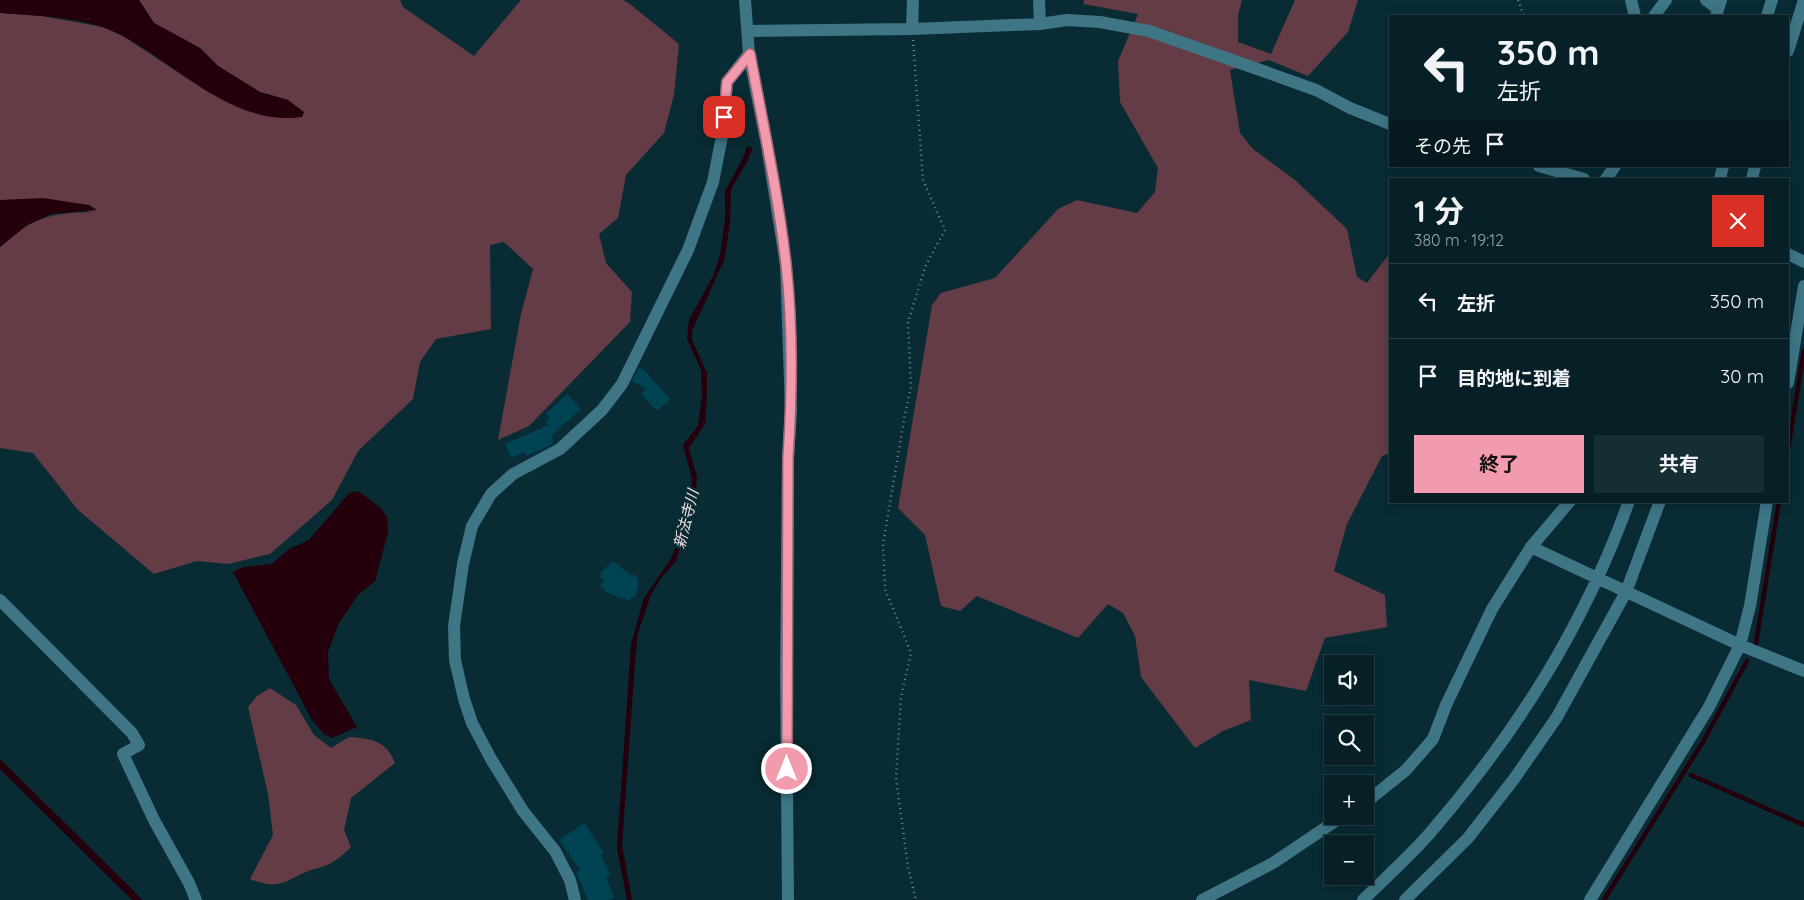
<!DOCTYPE html>
<html lang="ja">
<meta charset="utf-8">
<style>
:root{--surface:#072027;--page:#152d33;--text:#f1f3f6;--muted:#98a3a7;--line:#283e44;--accent:#f29aae}
body{margin:0;font-family:Quicksand,"Noto Sans JP",sans-serif;background:var(--page);color:var(--text);height:100vh;display:flex;flex-direction:column;font-size:19px;white-space:nowrap}
*{box-sizing:border-box;margin:0}
p{font-size:16px;color:var(--muted)}
.icon{flex:none;width:28px;height:28px;fill:none;stroke:currentColor;stroke-width:2;stroke-linecap:round;stroke-linejoin:round}
.map{position:relative;flex:1;overflow:hidden}
.sheet{position:absolute;left:1389px;top:178px;width:400px;height:325px;display:flex;flex-direction:column;background:var(--surface);border-radius:0px;box-shadow:0 2px 12px #0003,0 0 0 1px var(--line)}
.sheet>*{flex:none}
.hud{position:absolute;left:1389px;top:15px;width:400px;height:152px;border-radius:0px;box-shadow:0 2px 12px #0003,0 0 0 1px var(--line);background:#072027;color:var(--text);overflow:hidden}
.controls{position:absolute;left:1324px;top:655px;display:grid;gap:10px}
.controls a{display:grid;place-items:center;width:50px;height:50px;border-radius:0px;background:var(--surface);box-shadow:0 2px 12px #0003,0 0 0 1px var(--line);font-size:25px}
.pin{position:absolute;display:grid;place-items:center;width:42px;height:42px;color:#fff;margin:-21px;border-radius:10px;box-shadow:0 2px 8px #0006}
.me{position:absolute;width:55px;margin:-28px;rotate:0deg;stroke-linejoin:round;filter:drop-shadow(0 0 4px #0008)}
.turn{display:flex;align-items:center;gap:18px;height:105px;padding:0 25px;font-size:22px}
.turn .icon{width:65px;height:65px;stroke-width:2.5}
.turn b{display:block;font-size:35px;line-height:42px}
.then{display:flex;align-items:center;height:48px;padding:0 25px;background:#0003;gap:10px;font-size:19px}
.round{display:grid;place-items:center;flex:none;width:52px;height:52px;border-radius:0px;background:var(--page)}
.headline{display:flex;align-items:center;justify-content:space-between;height:85px;padding:0 25px}
h1{font-size:30px;font-weight:700;line-height:38px}
.primary-button{display:flex;gap:10px;margin-top:auto;padding:10px 25px}
.primary-button a{flex:1;height:58px;border-radius:0px;background:var(--accent);color:#111;font-size:20px;font-weight:700;line-height:58px;text-align:center}
.primary-button a+a{background:var(--page);color:var(--text)}
ul{padding:0;list-style:none}
li{display:flex;align-items:center;gap:15px;height:75px;padding:0 25px;border-top:1px solid var(--line)}
li div{flex:1}
li b{display:block;font-size:19px}
li em{font-style:normal}
.map>svg:first-child{display:block}
.green{fill:#633c45}
.water{fill:#23000b}
.lines{fill:none;stroke-linecap:round;stroke-linejoin:round}
.stream{stroke:#23000b;stroke-width:4.5}
.building{fill:#004453}
.path{stroke:#708a91;stroke-width:2.5;stroke-dasharray:1 4;stroke-linecap:butt}
.minor{stroke:#3e7686;stroke-width:12}
.route-casing{stroke:#9d6471;stroke-width:12}
.route{stroke:#f29aae;stroke-width:9}
.labels{text-anchor:middle;dominant-baseline:central;stroke-width:5;stroke-linejoin:round;paint-order:stroke}
.water-label{font-size:15px;font-style:italic;fill:#f3dfe2;stroke:#092b34}
</style>
<div class="map">
<svg width="1804" height="900" viewBox="0 0 1804 900">
<rect width="100%" height="100%" fill="#092b34"/>
<path class="green" d="M139 0H400L403 7 474 56 521 0H623L630 4 679 44 674 95 664 133 626 175 618 218 599 234 606 263 632 292 630 322 529 426 498 440 521 314 533 269 504 242 490 245 491 329 436 339 420 362 413 399 358 451 332 500 270 554 228 564 197 561 154 574 78 510 33 453 0 448V247C31 217 51 213 93 212L19 200H0V13L42 16 103 27 123 36 208 92 263 115 288 100 260 92 218 66 200 48 154 23Z
M1084 0H1242L1238 15V42L1271 54 1295 0H1358L1348 32 1308 76 1269 60 1230 70 1240 133 1253 149 1295 180 1347 229 1357 277 1367 283 1390 253V453L1382 456 1347 524 1334 571 1385 595 1387 627 1325 638 1306 691 1249 680 1251 720 1223 731 1195 748 1141 677 1135 636 1123 613 1108 604 1078 638 977 596 960 611 941 606 925 535 898 508 932 305 941 293 995 278 1058 209 1077 200 1137 213 1155 192 1158 168 1120 102 1118 61 1138 14 1083 4Z
M270 688 296 705 314 735 331 748 349 737C372 739 386 740 395 763L351 798 344 830 351 847C343 855 335 862 325 866 319 868 312 869 306 872 281 883 279 890 250 879L273 835 268 794 248 707 257 696Z"/>
<path class="water" d="M0 0H139L154 23 200 48 218 66 260 92 288 100 304 112 302 117C234 127 177 65 123 36 89 17 38 16 0 13Z
M747 146 753 148 747 162 731 189 730 222 725 258 692 331V340L707 373V394L705 424 689 448 697 477 695 502 676 561 661 578 651 595 638 633 636 650 622 845 631 894 632 900H627L617 848 631 644 644 598 670 560 676 547 691 497 692 479 683 445 698 426 702 396 701 370 687 339 689 320 713 276 720 255 725 220V191L743 158Z
M43 198 89 205 97 210 51 214 26 226 0 247V200Z
M358 491 380 507 387 517 388 533 375 581 358 595 339 623 328 652 329 679 357 727 332 738 324 734 312 720 233 572 243 567 272 564 289 549 309 540 349 493Z
M0 759 131 888 142 900H132L0 769Z"/>
<g class="lines">
<path class="stream" d="M1788 450 1804 350
M1756 643 1779 501
M1691 775 1804 825
M1604 900 1704 740 1747 661"/>
</g>
<path class="building" d="M639 367 645 371 671 400H669L657 411 641 394 647 389 632 381Z
M567 394 581 409 552 435 553 444 526 456 525 452 511 458 505 444 549 425 545 422 550 417 546 414Z
M613 561 629 574 638 576 637 581 639 582 635 598 632 597 630 601 607 593 600 585 604 581 600 577 602 575 600 573Z
M584 823 604 853 601 854 610 876 606 877 614 898 608 900H588L576 872 580 870 559 840Z"/>
<g class="lines">
<path class="path" d="M1518 0 1524 16
M913 40 923 180 945 230 926 265 908 322 911 388 905 414 883 544 885 589 911 653 901 697 896 778 908 867 916 900"/>
<path class="minor" d="M745 0 749 54 767 145 786 265 791 411 788 458 786 675 788 900
M1039 0 1040 24
M1631 0 1635 16
M1706 0 1718 9
M1654 16 1666 0
M1716 16 1721 0
M1767 16 1772 0
M912 29 913 0
M748 31 912 29 1040 24 1067 20 1100 22 1149 31 1263 71 1316 90 1350 108 1390 124
M1788 51 1804 0
M1539 166 1584 179
M1606 179 1615 166
M1720 179 1723 166
M1752 179 1755 166
M1788 254 1804 262
M1788 383 1804 286
M1531 547 1740 645 1804 671
M0 600 132 733 139 745 123 754 154 820 189 883 196 900
M1365 803 1406 770 1433 739 1446 705 1492 609 1531 547 1570 501
M575 900 570 880 555 851 523 811 491 759 472 723 464 699 455 660 454 626 463 564 472 526 491 494 513 474 560 449 602 410 622 384 688 250 713 182 723 131 727 82 749 54
M1202 900 1273 863 1343 816
M1363 900C1385 878 1409 857 1430 833 1516 733 1584 627 1629 501
M1405 900 1468 838 1514 779 1557 717 1626 592 1660 501
M1590 900 1709 707 1740 645 1750 606 1767 501"/>
</g>
<g class="lines">
<g class="route-casing">
<path id="route" d="M724 117 727 82 750 54C763 124 778 194 786 264 793 326 792 396 788 458L787 769"/>
</g>
<use href="#route" class="route"/>
</g>
<g class="labels">
<g class="water-label">
<text transform="translate(686 519) rotate(-76)">新法寺川</text>
</g>
</g>
</svg>
<div class="controls">
<a><svg class="icon" aria-label="sound" viewBox="0 0 24 24"><path d="M4 9h4l5-4v14l-5-4H4zM17 9q2 3 0 6"/></svg></a>
<a><svg class="icon" aria-label="search" viewBox="0 0 24 24"><circle cx="10" cy="10" r="6"/><path d="M15 15l6 6"/></svg></a>
<a>+</a>
<a>−</a>
</div>
<div class="pin" style="left:724px;top:117px;background:#d93025"><svg class="icon" aria-label="arrive" viewBox="0 0 24 24"><path d="M6 21V4h12l-3 4 3 4H6"/></svg></div>
<svg class="me" style="left:787px;top:769px" viewBox="-20 -20 40 40"><circle r="17" fill="#f29aae" stroke="#fff" stroke-width="3"/><path d="M0-11L8 9 0 5-8 9z" fill="#fff"/></svg>
<div class="hud">
<div class="turn"><svg class="icon" aria-label="left" viewBox="0 0 24 24"><path d="M17 20v-9H6M10 6l-5 5 5 5"/></svg><div><b>350 m</b>左折</div></div>
<div class="then">その先<svg class="icon" aria-label="arrive" viewBox="0 0 24 24"><path d="M6 21V4h12l-3 4 3 4H6"/></svg></div>
</div>
<section class="sheet">
<div class="headline"><div><h1>1 分</h1><p>380 m · 19:12</p></div><a class="round" style="background:#d93025;color:#fff"><svg class="icon" aria-label="close" viewBox="0 0 24 24"><path d="M6 6l12 12M18 6L6 18"/></svg></a></div>
<ul>
<li><svg class="icon" aria-label="left" viewBox="0 0 24 24"><path d="M17 20v-9H6M10 6l-5 5 5 5"/></svg><div><b>左折</b></div><em>350 m</em></li>
<li><svg class="icon" aria-label="arrive" viewBox="0 0 24 24"><path d="M6 21V4h12l-3 4 3 4H6"/></svg><div><b>目的地に到着</b></div><em>30 m</em></li>
</ul>
<div class="primary-button"><a>終了</a><a>共有</a></div>
</section>
</div>
